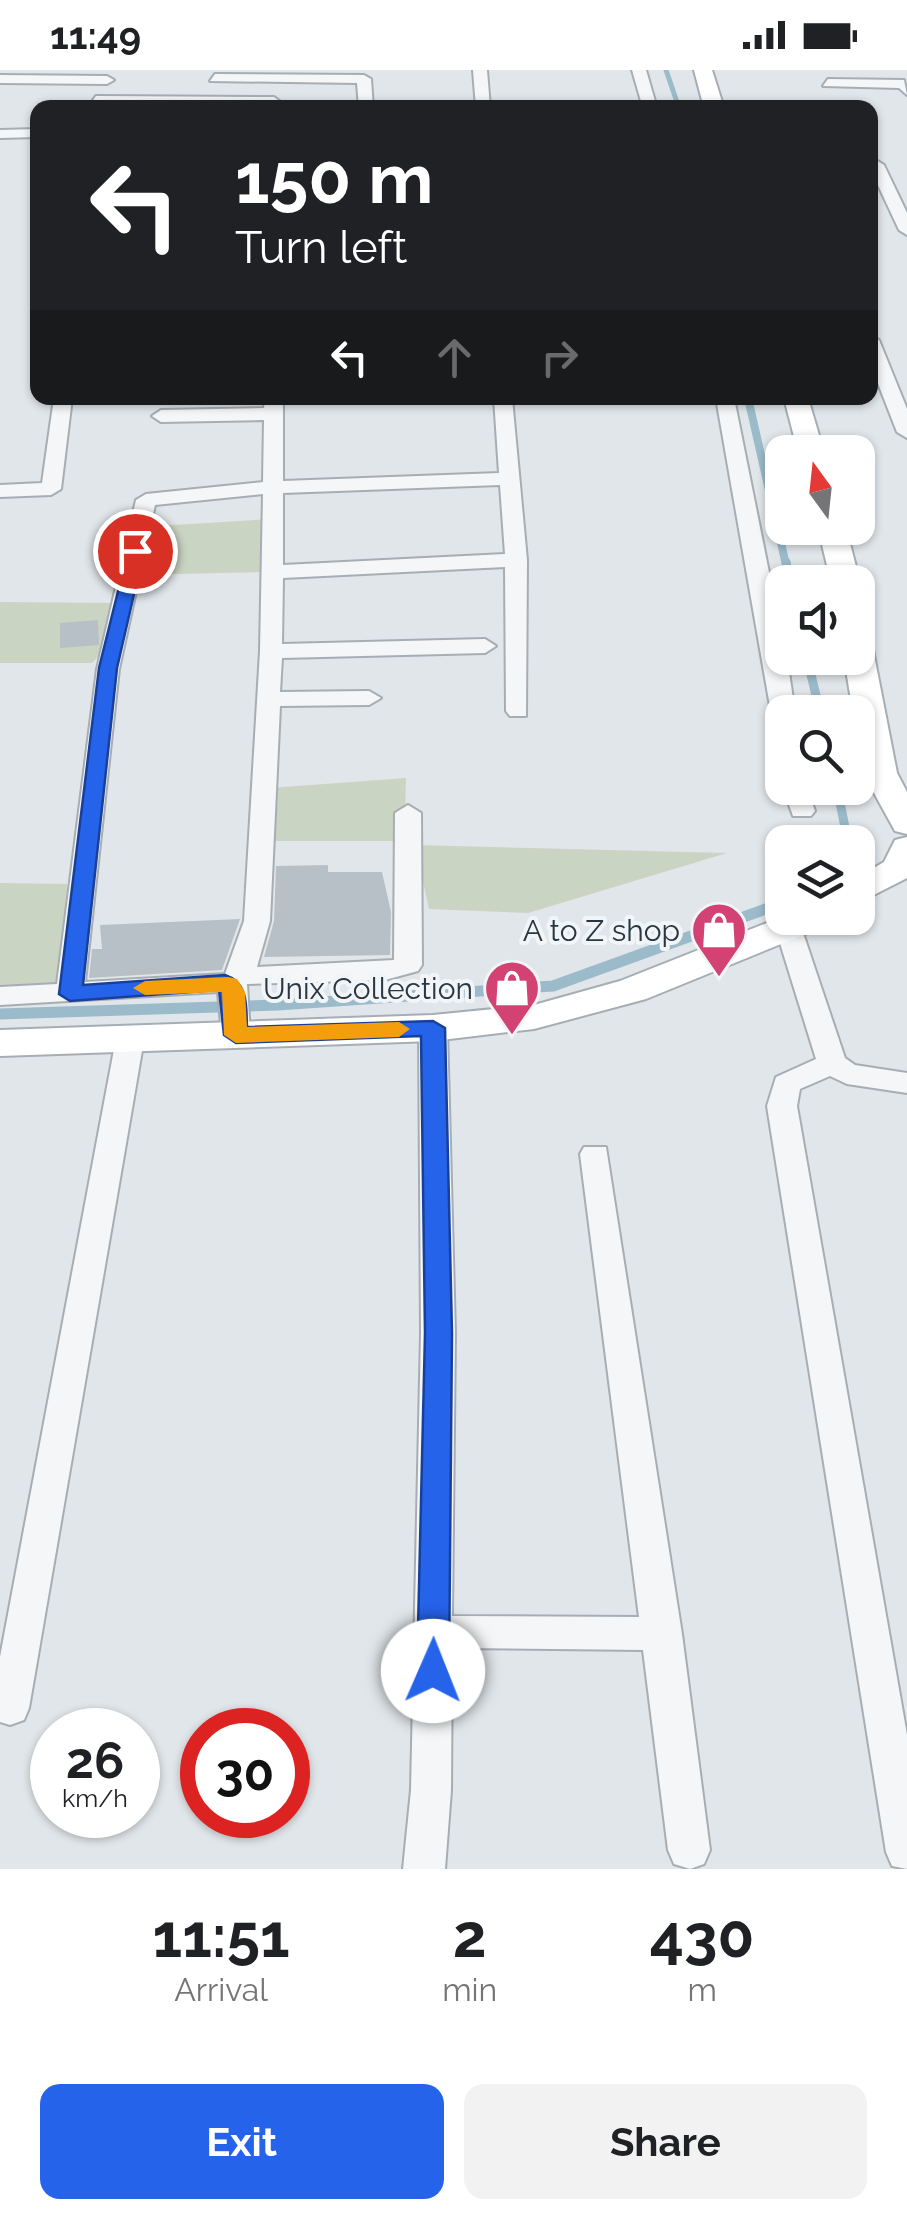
<!DOCTYPE html>
<style>
:root{--surface:#fff;--page:#f2f2f2;--text:#202124;--muted:#757577;--accent:#2563eb}
body{margin:0;font-family:Raleway,sans-serif;background:var(--page);color:var(--text);height:100vh;display:flex;flex-direction:column;font-size:38px;white-space:nowrap}
*{box-sizing:border-box;margin:0}
p{font-size:32px;color:var(--muted)}
.icon{flex:none;width:55px;height:55px;fill:none;stroke:currentColor;stroke-width:2;stroke-linecap:round;stroke-linejoin:round}
.map{position:relative;height:1799px;overflow:hidden}
.sheet{display:flex;flex-direction:column;background:var(--surface);flex:1}
.sheet>*{flex:none}
.banner{position:absolute;left:30px;top:30px;width:848px;height:305px;border-radius:20px;box-shadow:0 2px 8px #0004;background:#202124;color:#fff;overflow:hidden}
.needle{width:65px;rotate:345deg}
.fabs{position:absolute;left:765px;top:365px;display:grid;gap:20px}
.fabs a{display:grid;place-items:center;width:110px;height:110px;border-radius:20px;background:var(--surface);box-shadow:0 2px 8px #0004;font-size:50px}
.speed{position:absolute;left:30px;top:1638px;display:flex;gap:20px;font-size:50px;font-weight:700;text-align:center}
.speed>*{display:grid;place-content:center;width:130px;height:130px;border-radius:50%;background:var(--surface);box-shadow:0 2px 8px #0004;line-height:1}
.speed small{font-size:25px;font-weight:400}
.speed .limit{border:15px solid #d22;background:#fff;color:#111}
.pin{position:absolute;display:grid;place-items:center;width:85px;height:85px;color:#fff;margin:-42px;border:5px solid #fff;border-radius:50%;box-shadow:0 2px 10px #0007}
.me{position:absolute;width:110px;margin:-55px;rotate:1deg;stroke-linejoin:round;filter:drop-shadow(0 0 8px #0008)}
.turn{display:flex;align-items:center;gap:35px;height:210px;padding:0 40px;font-size:45px}
.turn .icon{width:130px;height:130px;stroke-width:2.5}
.turn b{display:block;font-size:70px;line-height:85px}
.lanes{display:flex;align-items:center;height:95px;padding:0 40px;background:#0003;justify-content:center;gap:50px;direction:ltr}
.lanes .off{opacity:.35}
.eta{display:flex;justify-content:space-evenly;align-items:center;height:170px;text-align:center}
.eta b{font-size:60px;font-weight:700;line-height:70px}
.action{display:flex;gap:20px;margin-top:auto;padding:20px 40px}
.action a{flex:1;height:115px;border-radius:20px;background:var(--accent);color:#fff;font-size:40px;font-weight:700;line-height:115px;text-align:center}
.action a+a{background:var(--page);color:var(--text)}
.status{display:flex;justify-content:space-between;align-items:center;height:70px;padding:0 50px;background:var(--surface);direction:ltr}
.status svg{height:28px;fill:currentColor}
.map>svg:first-child{display:block}
.green{fill:#cad4c2}
.lines{fill:none;stroke-linecap:round;stroke-linejoin:round}
.stream-far3{stroke:#9bbbcb;stroke-width:5}
.stream-far2{stroke:#9bbbcb;stroke-width:8}
.stream-far1{stroke:#9bbbcb;stroke-width:9}
.stream{stroke:#9bbbcb;stroke-width:11}
.building{fill:#b8c0c7}
.street-casing{stroke:#a6aeb4;stroke-width:4}
.secondary-casing{stroke:#a6aeb4;stroke-width:4}
.street{fill:#f4f6f8;fill-rule:evenodd}
.secondary{fill:#fff;fill-rule:evenodd}
.route{fill:#2563eb;stroke:#184099;stroke-width:2.5}
.slow{fill:#f59e0b}
.labels{text-anchor:middle;dominant-baseline:central;stroke-width:8;stroke-linejoin:round;paint-order:stroke}
.poi-label{font-size:30px;fill:#293742;stroke:#f1f5f7;text-anchor:end}
</style>
<div class="status"><b>11:49</b><svg viewBox="0 0 49 12"><path d="M0 12V9h3v3zM5 12V6h3v6zM10 12V3h3v9zM15 12V0h3v12zM26 1h20v11H26zM47 4h2v5h-2z"/></svg></div>
<div class="map">
<svg width="907" height="1799" viewBox="0 0 907 1799">
<rect width="100%" height="100%" fill="#e1e6ea"/>
<path class="green" d="M272 449 271 502 130 505 141 457Z
M0 532 112 533 111 573 92 593H0Z
M406 708 404 771H268L270 718Z
M415 775 727 783 528 843 429 839Z
M0 813 67 814 63 916 0 921Z"/>
<g class="lines">
<path class="stream-far3" d="M666 0 679 38"/>
<path class="stream-far2" d="M748 328 786 495"/>
<path class="stream-far1" d="M786 492 790 512
M807 588 820 642
M837 718 848 772
M772 837 782 832"/>
<path class="stream" d="M0 944 278 935 553 916 777 835"/>
</g>
<path class="building" d="M98 550 99 575 60 578V553Z
M328 795V802H382L391 842 390 885 264 887 274 851 276 796Z
M240 849 222 900 89 908 92 879H102L100 855Z"/>
<g class="lines">
<g class="street-casing">
<path id="street" d="M473 0H487L490 38H476Z
M632 0H646L657 38H643Z
M215 4 364 5 371 9 373 38H359L357 13 210 11Z
M0 5 107 6 114 10 107 14 0 13Z
M828 9 904 10 907 25 899 18 823 16Z
M96 26 274 27 289 38 91 33Z
M38 59V67L0 68V60Z
M876 90 884 95 907 143V165L899 160 870 98Z
M870 265 879 270 907 339V368L897 362 870 293Z
M54 328H72L61 419 51 425 0 427V415L42 413Z
M265 328H283V411L499 403 494 328H512L527 490 526 646H510L506 641 505 497 283 508 282 574 485 569 496 576 485 583 282 588 280 622 369 621 381 628 369 635 280 636 270 851 257 897 394 890 395 743 408 735 421 743 422 895 418 901 385 910 247 914 250 965 236 974 222 965 218 922 0 935V917L57 914 97 599 136 430 146 424 263 412 264 350 161 352 152 346 161 340 264 338ZM500 415 505 484 283 495V423ZM263 424 260 581 244 851 225 904 85 912 119 599 155 435Z
M716 328H734L789 602 795 642H782V649L771 642Z
M783 718H807L815 741 811 746H793Z
M788 849 801 857 845 988 855 995 907 1003V1023L847 1014 830 1006 800 1019 797 1036 907 1665V1799L892 1796 886 1782 767 1036 776 1007 816 989 775 857Z
M433 949 447 958 455 1263 452 1546 639 1547 580 1084 584 1077H606L682 1564 710 1780 704 1794 690 1799 674 1794 668 1780 643 1580 452 1578 451 1720 445 1799H403L411 1720 421 1263 419 958Z
M130 960 144 969 29 1638 24 1650 10 1655 0 1652V1587L116 969Z"/>
</g>
<g class="secondary-casing">
<path id="secondary" d="M694 0H712L724 38H704Z
M784 328H808L824 382H798Z
M818 458H846L860 512 858 515 831 512Z
M858 571 873 580 897 703 907 722V764L895 761 863 703 858 642H853L844 588H858Z
M907 767V808L858 833V807L884 792 895 770Z
M782 847 830 848 825 856 646 929 534 959 433 971 0 986V960L433 945 534 935 620 911Z"/>
</g>
<use href="#street" class="street"/>
<use href="#secondary" class="secondary"/>
</g>
<path class="route" d="M129 477 144 481 117 598 83 915 225 905C249 913 246 936 247 957L433 951 445 958 452 1263 449 1601 444 1611 433 1615 422 1611 417 1601 425 1263 421 966 236 973 224 965 219 920 70 931 59 924 99 598Z"/>
<path class="slow" d="M228 907 237 909 245 922 247 957 399 952 410 959 399 967 236 973 224 965 222 922 145 925 133 918 145 911Z"/>
<defs>
<g id="shop-pin" transform="scale(2.875)"><path d="M0 17L-7.5 6A9.5 9.5 0 1 1 7.5 6Z" fill="#d24373" stroke="#f1f5f7"/><path d="M-5-2.5h2.3a2.7 3.5 0 0 1 5.4 0H5L5.5 6h-11ZM-1.5-2.5h3a1.5 2.3 0 0 0-3 0Z" fill="#fff"/></g>
</defs>
<g fill-rule="evenodd">
<use href="#shop-pin" x="719" y="860"/>
<use href="#shop-pin" x="512" y="918"/>
</g>
<g class="labels">
<g class="poi-label">
<text x="680" y="860">A to Z shop</text>
<text x="473" y="918">Unix Collection</text>
</g>
</g>
</svg>
<div class="fabs">
<a><svg class="needle" viewBox="-14 -14 28 28"><path d="M0-13l5 13h-10z" fill="#e53935"/><path d="M0 13l5-13h-10z" fill="#757577"/></svg></a>
<a><svg class="icon" aria-label="sound" viewBox="0 0 24 24"><path d="M4 9h4l5-4v14l-5-4H4zM17 9q2 3 0 6"/></svg></a>
<a><svg class="icon" aria-label="search" viewBox="0 0 24 24"><circle cx="10" cy="10" r="6"/><path d="M15 15l6 6"/></svg></a>
<a><svg class="icon" aria-label="layers" viewBox="0 0 24 24"><path d="M12 4l9 5-9 5-9-5zM3 14l9 5 9-5"/></svg></a>
</div>
<div class="speed"><div>26<small>km/h</small></div><div class="limit">30</div></div>
<div class="pin" style="left:135px;top:481px;background:#d93025"><svg class="icon" aria-label="arrive" viewBox="0 0 24 24"><path d="M6 21V4h12l-3 4 3 4H6"/></svg></div>
<svg class="me" style="left:433px;top:1601px" viewBox="-20 -20 40 40"><circle r="19" fill="#fff"/><path d="M0-13L10 11 0 6-10 11z" fill="#2563eb"/></svg>
<div class="banner">
<div class="turn"><svg class="icon" aria-label="left" viewBox="0 0 24 24"><path d="M17 20v-9H6M10 6l-5 5 5 5"/></svg><div><b>150 m</b>Turn left</div></div>
<div class="lanes"><svg class="icon" aria-label="left" viewBox="0 0 24 24"><path d="M17 20v-9H6M10 6l-5 5 5 5"/></svg><svg class="icon off" aria-label="ahead" viewBox="0 0 24 24"><path d="M12 20V5M6 11l6-6 6 6"/></svg><svg class="icon off" aria-label="right" viewBox="0 0 24 24"><path d="M7 20v-9h11M14 6l5 5-5 5"/></svg></div>
</div>
</div>
<section class="sheet">
<div class="eta">
<div><b>11:51</b><p>Arrival</p></div>
<div><b>2</b><p>min</p></div>
<div><b>430</b><p>m</p></div>
</div>
<div class="action"><a>Exit</a><a>Share</a></div>
</section>
